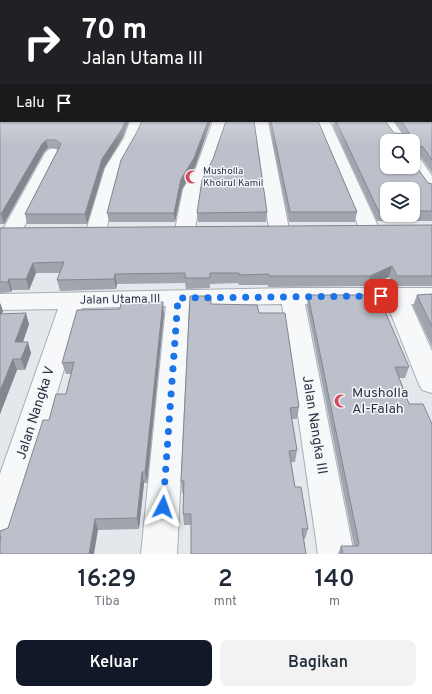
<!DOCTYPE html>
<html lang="id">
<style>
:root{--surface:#fff;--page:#f2f2f3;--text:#1f2937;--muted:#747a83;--accent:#111827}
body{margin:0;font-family:Overpass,sans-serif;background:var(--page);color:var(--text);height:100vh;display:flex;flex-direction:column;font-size:15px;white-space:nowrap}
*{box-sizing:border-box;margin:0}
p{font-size:13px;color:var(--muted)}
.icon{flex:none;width:22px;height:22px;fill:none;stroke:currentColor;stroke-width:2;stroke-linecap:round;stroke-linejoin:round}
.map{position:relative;height:554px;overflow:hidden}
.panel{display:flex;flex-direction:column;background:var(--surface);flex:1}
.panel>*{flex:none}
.hud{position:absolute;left:0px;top:0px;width:432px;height:122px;box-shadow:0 1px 3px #0004;background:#202124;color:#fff;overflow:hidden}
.buttons{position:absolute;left:380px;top:134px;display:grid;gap:8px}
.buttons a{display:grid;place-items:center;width:40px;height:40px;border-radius:8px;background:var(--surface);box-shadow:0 1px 3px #0004;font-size:20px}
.pin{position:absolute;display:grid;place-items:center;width:34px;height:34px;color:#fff;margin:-17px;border-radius:8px;box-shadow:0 2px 6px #0006}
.me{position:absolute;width:44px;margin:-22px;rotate:4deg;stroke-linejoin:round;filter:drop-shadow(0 0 3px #0008)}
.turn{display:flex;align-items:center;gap:14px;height:84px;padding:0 16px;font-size:18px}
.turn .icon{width:52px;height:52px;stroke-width:2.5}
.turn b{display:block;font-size:28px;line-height:34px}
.then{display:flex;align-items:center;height:38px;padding:0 16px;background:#0003;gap:8px;font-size:15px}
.eta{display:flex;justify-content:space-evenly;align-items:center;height:68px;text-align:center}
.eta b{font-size:24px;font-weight:600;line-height:28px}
.button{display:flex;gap:8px;margin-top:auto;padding:8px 16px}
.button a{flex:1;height:46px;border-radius:8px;background:var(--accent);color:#fff;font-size:16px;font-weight:600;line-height:46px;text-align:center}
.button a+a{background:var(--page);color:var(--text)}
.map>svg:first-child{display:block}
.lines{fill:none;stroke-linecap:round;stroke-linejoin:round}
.minor-casing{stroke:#a9aeb7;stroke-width:2}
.minor{fill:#f7f8fa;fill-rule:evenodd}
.wall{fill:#a1a5ae;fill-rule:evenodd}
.shaded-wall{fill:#83868d}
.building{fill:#bbc0ca;stroke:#83868d}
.route{stroke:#1a73e8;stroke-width:7;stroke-dasharray:0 12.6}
.labels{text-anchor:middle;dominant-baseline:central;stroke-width:3;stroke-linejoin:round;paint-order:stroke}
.far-poi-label{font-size:10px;fill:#2b3445;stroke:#f4f6f9;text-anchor:start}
.street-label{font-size:12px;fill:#2b3445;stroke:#f4f6f9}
.near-poi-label{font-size:14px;fill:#2b3445;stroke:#f4f6f9;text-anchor:start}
.near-street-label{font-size:14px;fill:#2b3445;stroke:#f4f6f9}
</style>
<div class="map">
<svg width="432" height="554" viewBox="0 0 432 554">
<rect width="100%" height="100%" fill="#e4e7ec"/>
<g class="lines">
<g class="minor-casing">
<path id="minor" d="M130 121H144L138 138 121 168 106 231 103 235 96 237 89 235 86 231 105 168 124 138Z
M213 121H227L212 168 201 189 195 230 192 234 185 236 178 234 175 230 183 189 196 168Z
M254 121H268L289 229 286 233 279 235 272 233 269 229Z
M317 121 330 122 379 228 376 232 369 234 362 232 359 228Z
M379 121H393L407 141H393Z
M53 148 58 150 61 153 22 231 19 235 12 237 5 235 2 231 45 153 48 150Z
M413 155 419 157 432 176V193L426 192 410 167H413Z
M292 288H432V304H411L432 351V393L422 390 418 382 387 304H305L354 554H318L282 304 189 306 177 554H141L166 306 82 308 18 525 13 538 0 543V474L58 309 0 310V294Z"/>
</g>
<use href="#minor" class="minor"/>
</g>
<path class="wall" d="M0 76 1 77V121L123 137 104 168 87 224H27L25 214 58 149 48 148 44 152 4 224H0V116H1L0 114Z
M431 82H432V173L420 156 414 154 413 160V141H387L428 183 432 184V221H377L333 126 334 121H385L394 133H402L394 121H431ZM387 189H413V215H387Z
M142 121H211L195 167 182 189 175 222H109L107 213Z
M268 121H318L357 212 355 222H289Z
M213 159 267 212 266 222H198L197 213Z
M432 225V286H394L389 277 368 286 268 287V285H239L238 283 210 284V288L186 289 185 283 117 284 116 289 60 291 57 280 60 273H36L29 290H12L11 292 0 293V228Z
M432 294V347L413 306 417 295Z
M308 295 409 367 405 378H399L409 404 432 554H338L341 546H354L307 306Z
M0 303 3 311 2 314 29 324 23 342 31 353 25 370H17L0 414Z
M211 304 259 313 299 407 297 419H292L297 450 295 462H291L295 487 308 529 305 539 191 525H184L183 514 184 493H182L181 481Z
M164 313 147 483H144L139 529 98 530 0 554V531L8 528 49 420 66 394 71 374H66L62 363Z"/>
<path class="shaded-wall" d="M125 121H129L123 137 104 168 87 224 85 214 102 159Z
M208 121H211L195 167 182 189 175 222 174 213 181 179Z
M46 140 48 148 44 152 4 224 1 214 42 144Z
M33 263 36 273 29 290 26 279Z
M392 266 389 277 368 286 370 276Z
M115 274 117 284 116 289 114 279Z
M9 279 12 290 11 292 8 282Z
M163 302 164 313 147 483 145 472Z
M0 303 3 311 0 318Z
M26 313 29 324 19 353 15 342Z
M28 342 31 353 25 370 21 359Z
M13 359 17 370 0 414V391Z
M142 472 144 483 139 529 137 518Z
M95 519 98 530 94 554H89Z"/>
<path class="building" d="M431 68H432V69L431 82H432V160L423 147 414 145V157H413V141H387V167H413V162L428 183 432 184V211H413V189H387V211L379 212 336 121H385L394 133 410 134 401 121H431Z
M0 76 1 77V94L0 95Z
M0 99H1V112L0 111Z
M1 115V121H125L122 129 102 159 85 214H25L61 144 56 140H46L42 144 1 214H0V116Z
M142 121H208L194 158 181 179 174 213H107L121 160 138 130Z
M226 121H254L267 212 197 213 202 180 213 159Z
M271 121H318L357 212H290Z
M432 225V276H397L392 266 370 276H269V274L239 275V273H210V278H185V273L115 274 114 279 57 280 64 262 33 263 26 279H9L8 282H0V228Z
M432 294V327L417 295Z
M308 295H378L409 367H395L409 404H423L432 424V554H343L341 546H358L359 544Z
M190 296H211V304L257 305 259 313H285L299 407 290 408 297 450 289 451 295 487H301L308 529H302L306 554H191V514H183L184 481H181Z
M121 302H163L145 472H142L137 518 95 519 89 554H0V541L1 537H0V531L8 528 43 420H49L56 394H66L74 362 62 363 77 310 120 309Z
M26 313 15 342H28L21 359H13L0 391V314Z"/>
<linearGradient id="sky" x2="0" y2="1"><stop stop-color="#8bb4dd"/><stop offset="0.47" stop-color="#f3f4f6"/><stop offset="1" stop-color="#f3f4f6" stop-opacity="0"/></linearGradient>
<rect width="432" height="146" fill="url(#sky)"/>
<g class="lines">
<path class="route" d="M163 507 178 298 381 296"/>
</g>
<defs>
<g id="mosque-bare" transform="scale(1.08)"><path d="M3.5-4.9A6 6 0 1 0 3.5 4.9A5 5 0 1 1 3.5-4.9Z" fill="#d1495b" stroke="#f4f6f9" stroke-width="2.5" paint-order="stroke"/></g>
</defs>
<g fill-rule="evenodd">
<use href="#mosque-bare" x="192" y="177"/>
<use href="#mosque-bare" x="341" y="401"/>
</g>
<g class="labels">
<g class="far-poi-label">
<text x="203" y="171">Musholla<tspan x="203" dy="12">Khoirul Kamil</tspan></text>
</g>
<g class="street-label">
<text transform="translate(120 300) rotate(-1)">Jalan Utama III</text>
</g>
<g class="near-poi-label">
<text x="352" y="393">Musholla<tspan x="352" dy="16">Al-Falah</tspan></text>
</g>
<g class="near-street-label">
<text transform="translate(36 413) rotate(-72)">Jalan Nangka V</text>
<text transform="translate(314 425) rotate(81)">Jalan Nangka III</text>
</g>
</g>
</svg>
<div class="buttons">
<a><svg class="icon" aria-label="search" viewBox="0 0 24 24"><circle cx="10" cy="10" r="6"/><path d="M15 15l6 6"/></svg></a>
<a><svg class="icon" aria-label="layers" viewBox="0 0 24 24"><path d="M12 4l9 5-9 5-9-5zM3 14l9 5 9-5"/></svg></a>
</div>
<div class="pin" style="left:381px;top:296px;background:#d93025"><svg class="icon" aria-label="arrive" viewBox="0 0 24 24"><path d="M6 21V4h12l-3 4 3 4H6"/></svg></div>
<svg class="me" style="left:163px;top:507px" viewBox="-20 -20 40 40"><path d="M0-17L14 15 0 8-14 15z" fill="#1a73e8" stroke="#fff" stroke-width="4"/></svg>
<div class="hud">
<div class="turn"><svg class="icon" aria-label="right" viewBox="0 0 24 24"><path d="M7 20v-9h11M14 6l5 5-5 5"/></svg><div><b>70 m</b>Jalan Utama III</div></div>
<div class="then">Lalu<svg class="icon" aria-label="arrive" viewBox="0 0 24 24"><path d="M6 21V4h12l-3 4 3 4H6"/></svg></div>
</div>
</div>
<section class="panel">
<div class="eta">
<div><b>16:29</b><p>Tiba</p></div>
<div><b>2</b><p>mnt</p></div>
<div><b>140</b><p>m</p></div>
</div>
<div class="button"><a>Keluar</a><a>Bagikan</a></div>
</section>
